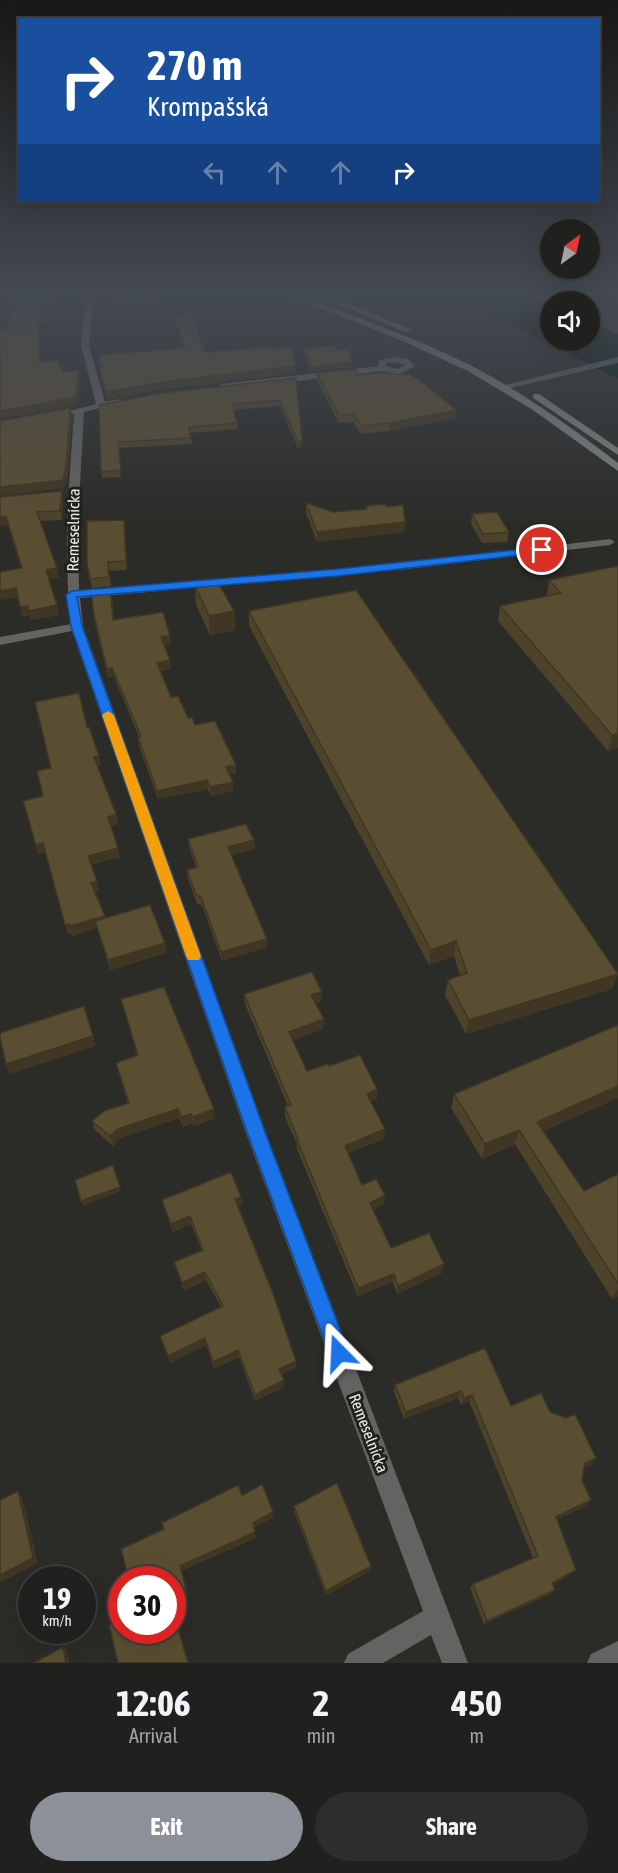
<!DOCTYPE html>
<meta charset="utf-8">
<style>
:root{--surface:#20201e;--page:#2d2d2b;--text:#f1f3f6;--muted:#a2a3a4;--line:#3d3e3c;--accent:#8c9099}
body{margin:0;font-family:"Asap Condensed",sans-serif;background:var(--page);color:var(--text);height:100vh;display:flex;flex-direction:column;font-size:22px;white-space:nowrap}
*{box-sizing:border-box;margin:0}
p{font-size:20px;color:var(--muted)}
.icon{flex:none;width:33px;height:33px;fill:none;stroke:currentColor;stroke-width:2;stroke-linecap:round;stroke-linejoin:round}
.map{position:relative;height:1663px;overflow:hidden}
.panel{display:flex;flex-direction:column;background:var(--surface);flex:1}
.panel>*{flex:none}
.hud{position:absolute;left:18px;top:18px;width:582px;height:183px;border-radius:0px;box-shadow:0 6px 24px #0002,0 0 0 2px var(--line);background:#1a4fa0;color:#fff;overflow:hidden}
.needle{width:39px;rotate:33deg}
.tools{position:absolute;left:540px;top:219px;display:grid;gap:12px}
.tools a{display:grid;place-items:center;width:60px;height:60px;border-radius:50%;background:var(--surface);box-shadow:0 6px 24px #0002,0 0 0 2px var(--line);font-size:30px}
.speed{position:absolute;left:18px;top:1566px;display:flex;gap:12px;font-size:30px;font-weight:700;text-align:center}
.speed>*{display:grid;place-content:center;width:78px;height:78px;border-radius:50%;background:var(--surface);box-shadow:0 6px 24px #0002,0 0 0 2px var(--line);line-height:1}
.speed small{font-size:15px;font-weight:400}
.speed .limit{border:9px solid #d22;background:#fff;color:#111}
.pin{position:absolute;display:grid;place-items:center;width:51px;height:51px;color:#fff;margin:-26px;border:3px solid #fff;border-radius:50%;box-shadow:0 2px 6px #0007}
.me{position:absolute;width:66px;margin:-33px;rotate:339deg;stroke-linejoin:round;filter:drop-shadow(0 0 4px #0008)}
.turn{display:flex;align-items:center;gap:21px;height:126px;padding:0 30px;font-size:27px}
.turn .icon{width:78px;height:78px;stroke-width:2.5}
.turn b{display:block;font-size:42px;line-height:51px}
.lanes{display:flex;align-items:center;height:57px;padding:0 30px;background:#0003;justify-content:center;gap:30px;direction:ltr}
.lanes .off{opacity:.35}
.eta{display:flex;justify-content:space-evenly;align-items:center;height:102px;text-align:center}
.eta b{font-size:36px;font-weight:700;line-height:42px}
.button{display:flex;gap:12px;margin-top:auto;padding:12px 30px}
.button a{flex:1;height:69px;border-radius:36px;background:var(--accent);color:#fff;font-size:24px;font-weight:700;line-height:69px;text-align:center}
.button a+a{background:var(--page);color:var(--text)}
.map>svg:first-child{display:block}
.green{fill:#523c27}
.water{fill:#00170a}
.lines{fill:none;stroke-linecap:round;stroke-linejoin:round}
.minor{fill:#636462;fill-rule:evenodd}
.secondary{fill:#828481;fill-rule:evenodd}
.wall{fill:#4d432b}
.shaded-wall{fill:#3f3723}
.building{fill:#5a4e32;stroke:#3f3723;stroke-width:1.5}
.route{fill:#1a73e8;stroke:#114b97;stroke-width:1.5}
.slow{fill:#f59e0b}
.labels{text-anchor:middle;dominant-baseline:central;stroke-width:6;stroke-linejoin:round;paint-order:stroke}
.street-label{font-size:16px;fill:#ebebe9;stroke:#21221e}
</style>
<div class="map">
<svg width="618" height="1663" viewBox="0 0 618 1663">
<rect width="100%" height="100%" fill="#2b2b28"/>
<path class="green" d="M523 293H618V334L590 322V302H550V305Z"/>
<path class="water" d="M451 293H523L550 305V340H590V322L618 334V379Z"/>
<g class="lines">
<path class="minor" d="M89 293H97L90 325 89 345 105 402 118 399 123 402 84 412 78 519 79 591 407 563 610 539 615 542 610 545 407 569 80 598 83 626 266 1133 468 1663H442L431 1635 383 1663H344L348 1654 423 1611 246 1133 72 631 0 645V637L71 624C63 555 69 484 74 414L66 412 96 404 81 345 82 325Z
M612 293H618V295H613Z
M394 357 408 359 415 366 399 375 382 371 222 390 218 387 222 384 378 366 379 360ZM394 362 406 365 398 369 386 366V363Z
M618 357V363L502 390 498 387Z
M618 1641V1663H587L591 1654Z"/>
<path class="secondary" d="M282 293H292C353 316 415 337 474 367 525 394 572 428 618 463V471L533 410 468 371 405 342Z
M313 293H323L412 330 405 332Z
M533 394H539L618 448V455L533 398Z"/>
</g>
<path class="wall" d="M115 293H151L155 309 128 311 127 309H120Z
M57 310 45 311V323H40L41 362 62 372 81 378 77 405 0 419V329H7L11 311Z
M174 317 205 352 268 349 295 366V373L163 389 107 399 100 375 99 368H102L99 362 98 355 183 348 175 323Z
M303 349 337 350 352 367 312 371 303 353Z
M317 373 357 375 456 418 389 431 361 434 353 422 339 423 317 381Z
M296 378 302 447 298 448 280 406 233 410 237 423V429L190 433 192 444 118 448 121 477 102 478 99 405Z
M62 491 63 500 62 520 40 521 59 577 48 579 59 615 31 620 30 615 23 617 18 597 1 600 0 596V572L21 568 8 525 0 526V497Z
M306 503 333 512 366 509V506L386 507 405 522 404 532 317 542 306 513Z
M472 514 509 532 507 542 482 543 471 524Z
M125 528 127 570 109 571 111 586 92 588 87 563Z
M618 566V748L608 751 498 621 500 606 547 596V595L549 580Z
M195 586 234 611 235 630 210 635 196 605Z
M112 597 114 620 171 644 164 646 171 669 161 671 171 697 188 718 236 765V774L230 775 233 782V791L211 796 208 789 158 799 139 746 138 737H139L114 677 108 678 95 624 94 615Z
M249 611 612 989 466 1034 445 995 448 980 460 976 454 956 429 965 249 626Z
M87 727 101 766H97L116 814 118 824 111 826 120 857 91 865 99 890 95 892 105 918 165 943 166 953 110 970 97 928 72 936 71 933 68 934 45 852 38 854 23 801 43 796 51 768Z
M188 839 254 840 255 849 231 855 267 939V947L222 961 202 905 197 904 188 879 187 870 196 868 189 847Z
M322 992 321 1002 316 1003 324 1019 323 1029 292 1040 307 1071 329 1066 377 1099 371 1101 384 1139 348 1153 362 1185 384 1204 373 1210 391 1248 442 1273 397 1294 393 1282 358 1296 297 1149V1144L285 1117V1107L288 1106 245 1004 244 994Z
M121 999 215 1118 194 1126 193 1123 183 1127 179 1118 120 1138 113 1146 95 1130 92 1121 128 1104 116 1063 137 1055Z
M618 1025V1098L543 1131 584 1191 618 1174V1296L612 1299 515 1144 482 1159 451 1108 454 1094Z
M241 1197 242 1205 238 1207 296 1361V1368L282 1374 284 1387 255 1401 239 1357 214 1369 206 1345 170 1363 160 1336 221 1307 206 1280 184 1291 176 1269 174 1262 202 1251 191 1224 173 1232 164 1208 162 1200Z
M485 1348 511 1406 550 1412 591 1465 585 1467 582 1480 586 1506 557 1519 571 1574 553 1585 555 1590 551 1594 484 1624 470 1588 473 1584 533 1558 469 1401 461 1405 458 1398 404 1419 394 1392 395 1385Z
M294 1506 371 1566 370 1571 326 1595 294 1511Z"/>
<path class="shaded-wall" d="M126 301 127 309H120L119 302Z
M154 301 155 309 128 311 127 304Z
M56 303 57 310 45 311V323L43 315 44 304Z
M38 316 40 323 41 370 40 362Z
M352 362V367L312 371V367Z
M295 366V373L163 389 107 399 106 392 162 382Z
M79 370 81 378 77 405 0 419V411Z
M70 408 72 416 68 475 64 488 0 496V487Z
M456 410V418L389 431V423Z
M302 441V447L298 448V442Z
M62 491 63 500 62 520 60 511Z
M6 516 8 525 0 526V517Z
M124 520 125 528 127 570 126 561Z
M405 522 404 532 317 542V532Z
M57 568 59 577 48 579 46 570Z
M16 588 18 597 1 600 0 591Z
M57 605 59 615 31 620 29 611Z
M28 606 30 615 23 617 20 607Z
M234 611 235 630 210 635 209 616Z
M170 636 171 644 162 646 161 637Z
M170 660 171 669 159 671 157 663Z
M112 668 114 677 108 678 107 669Z
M618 734V748L608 751 612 735Z
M99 756 101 766 95 767 94 757Z
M236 765V774L227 776 226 767Z
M207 780 208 789 158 799 157 791Z
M233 782V791L211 796 210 787Z
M116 814 118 824 109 826 108 817Z
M254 840 255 849 229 856 228 847Z
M43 843 45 852 38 854 36 845Z
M118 848 120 857 90 865 88 856Z
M97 881 99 890 94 892 91 883Z
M105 916 107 925 95 921 97 928 72 936 70 926Z
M69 924 71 933 68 934 65 925Z
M267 939V947L222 961 221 952Z
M456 941 454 956 429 965 431 950Z
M165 943 166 953 110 970 108 960Z
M618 974 612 989 466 1034 469 1020Z
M322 992 321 1002 311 1005V995Z
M324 1019 323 1029 289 1042V1032Z
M93 1036 96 1046 10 1074 6 1064Z
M618 1086V1098L532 1136 537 1122Z
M377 1089V1099L366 1103 367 1094Z
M178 1109 179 1118 120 1138 113 1146 110 1136 118 1129Z
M214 1109 215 1118 194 1126 193 1117Z
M191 1114 193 1123 183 1127 181 1117Z
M385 1129 384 1139 344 1155 345 1146Z
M519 1130 515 1144 482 1159 485 1144Z
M120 1187 121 1191 83 1206 81 1201Z
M385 1195 384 1204 369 1212 370 1203Z
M241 1197 242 1205 236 1208 235 1199Z
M190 1216 191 1224 173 1232 171 1224Z
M444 1264 442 1273 397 1294 398 1286Z
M205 1272 206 1280 184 1291 182 1283Z
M394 1274 393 1282 358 1296V1288Z
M618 1288V1296L612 1299Z
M205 1338 206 1345 170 1363 168 1356Z
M238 1350 239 1357 214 1369 213 1362Z
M296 1361V1368L280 1375 279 1369Z
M284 1380V1387L255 1401V1395Z
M461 1391 458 1398 404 1419 406 1412Z
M472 1395 469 1401 461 1405 464 1398Z
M596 1458 591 1465 581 1469 585 1463Z
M18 1491 22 1497 38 1563 0 1583V1575Z
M591 1500 586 1506 552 1522 556 1517Z
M273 1512V1518L254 1528 253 1523Z
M255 1532 256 1538 182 1571 189 1594 172 1603V1597L180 1566Z
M371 1566 370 1571 326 1595V1591Z
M576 1570 571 1574 548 1588 552 1583Z
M555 1590 551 1594 484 1624 487 1621Z
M172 1603 189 1663H188L172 1608Z
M63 1647 67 1650 70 1663H66Z"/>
<path class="building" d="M14 293H53L56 303 44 304 43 315 38 316 40 362 58 360 62 372 79 370 76 397 0 411V329H7L11 311H16Z
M116 293H151L154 301 127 304 126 301 119 302Z
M191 311 205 352 267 347 268 349 293 347 295 366 162 382 106 392 99 368H104L98 355 185 348 174 317Z
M335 345 337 350H349L352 362 312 367 303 349Z
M355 369 357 375 382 373 410 375 421 381 456 410 389 423 362 426 353 414 339 415 317 373Z
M296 378 302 441 298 442 280 400 232 404 237 423 189 427 191 438 118 442 121 470 101 472 99 405 163 393Z
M70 408 66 466 63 480 0 487V421Z
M62 491 60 511 37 512 57 568 46 570 57 605 29 611 28 606 20 607 16 588 0 591V572L22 568 6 516 0 517V497Z
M306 503 333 512 367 509 366 506 385 504 386 507 403 505 405 522 317 532Z
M497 512 509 532 483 534 472 514Z
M124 520 126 561 108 562 109 577 90 579 87 563V521Z
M618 566V734L612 735 500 606 561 593 549 580Z
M218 582 234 611 209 616 195 586Z
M110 589 113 620 163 612 170 636 161 637 170 660 157 663 171 697 178 696 188 718 192 717 195 725 215 721 236 765 226 767 233 782 210 787 207 780 157 791 138 737 141 736 112 668 107 669 94 615 91 591Z
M356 590 618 974 469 1020 448 980 467 973 456 941 431 950 249 611Z
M79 693 87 727H89L99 756 94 757 116 814 108 817 118 848 88 856 97 881 91 883 105 916 70 926 69 924 65 925 43 843 36 845 23 801 43 796 37 771 51 768 35 702Z
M246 824 254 840 228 847 267 939 221 952 201 897 196 895 187 870 198 867 188 839Z
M150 905 165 943 108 960 95 921Z
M312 972 322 992 311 995 324 1019 289 1032 307 1071 328 1064 329 1066 360 1055 377 1089 367 1094 385 1129 345 1146 362 1185 376 1179 385 1195 370 1203 391 1248 429 1233 444 1264 398 1286 394 1274 358 1288 297 1140 298 1139 285 1107 291 1105 244 994Z
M164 987 214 1109 193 1117 191 1114 181 1117 178 1109 118 1129 110 1136 92 1121 104 1111 129 1103 116 1063 138 1055 121 999Z
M84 1006 93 1036 6 1064 0 1038V1033Z
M618 1025V1086L537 1122 584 1191 618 1174V1284L519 1130 485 1144 454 1094Z
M113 1165 120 1187 81 1201 75 1180Z
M231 1172 241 1197 235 1199 274 1296 296 1361 279 1369 284 1380 255 1395 238 1350 213 1362 205 1338 168 1356 160 1336 223 1306 205 1272 182 1283 174 1262 203 1250 190 1216 171 1224 162 1200Z
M485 1348 511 1406 541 1393 550 1412 566 1418 575 1414 596 1458 585 1463 582 1480 591 1500 556 1517 576 1570 552 1583 555 1590 487 1621 473 1584 538 1556 472 1395 464 1398 461 1391 406 1412 395 1385Z
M337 1483 371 1566 326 1591 294 1506Z
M262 1484 273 1512 253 1523 255 1532 180 1566 186 1589 172 1597V1580H129L121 1549 164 1529 162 1523 238 1485 242 1496Z
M18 1491 33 1558 0 1575V1500Z
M172 1608 188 1663H118L109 1625 122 1618V1630H172Z
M63 1647 66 1663H34Z"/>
<linearGradient id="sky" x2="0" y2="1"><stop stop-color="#181816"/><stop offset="0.56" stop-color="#444a53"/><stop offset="1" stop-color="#444a53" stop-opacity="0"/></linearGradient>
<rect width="618" height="526" fill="url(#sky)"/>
<path class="route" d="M542 547 547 550 546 552 338 576 77 597 82 626 106 692 265 1132 349 1353 346 1360 339 1363 332 1360 329 1353 247 1132 71 626 66 595 72 591 338 569Z"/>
<path class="slow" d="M108 711 114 715 201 956 199 960H188L186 956 102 715Z"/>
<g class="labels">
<g class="street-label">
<text transform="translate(73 530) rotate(-89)">Remeselnícka</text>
<text transform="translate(369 1433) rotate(69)">Remeselnícka</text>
</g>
</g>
</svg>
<div class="tools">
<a><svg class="needle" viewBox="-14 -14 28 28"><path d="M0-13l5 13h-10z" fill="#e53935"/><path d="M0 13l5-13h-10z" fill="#a2a3a4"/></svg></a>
<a><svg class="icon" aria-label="sound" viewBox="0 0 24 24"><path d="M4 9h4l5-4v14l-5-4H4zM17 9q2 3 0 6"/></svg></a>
</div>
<div class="speed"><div>19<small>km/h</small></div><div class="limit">30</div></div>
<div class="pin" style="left:542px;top:550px;background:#d93025"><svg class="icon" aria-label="arrive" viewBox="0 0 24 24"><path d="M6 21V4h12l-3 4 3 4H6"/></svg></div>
<svg class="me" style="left:339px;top:1353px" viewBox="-20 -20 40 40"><path d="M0-17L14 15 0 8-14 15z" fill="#1a73e8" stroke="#fff" stroke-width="4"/></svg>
<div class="hud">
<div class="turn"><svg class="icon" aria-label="right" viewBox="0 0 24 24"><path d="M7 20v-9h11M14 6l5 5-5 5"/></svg><div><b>270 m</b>Krompašská</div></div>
<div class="lanes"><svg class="icon off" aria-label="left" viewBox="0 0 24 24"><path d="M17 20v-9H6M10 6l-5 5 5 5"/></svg><svg class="icon off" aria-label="ahead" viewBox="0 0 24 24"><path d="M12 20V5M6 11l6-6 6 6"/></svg><svg class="icon off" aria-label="ahead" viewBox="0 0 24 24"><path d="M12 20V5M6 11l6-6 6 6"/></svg><svg class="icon" aria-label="right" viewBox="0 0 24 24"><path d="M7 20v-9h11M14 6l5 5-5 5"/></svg></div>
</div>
</div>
<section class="panel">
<div class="eta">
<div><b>12:06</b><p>Arrival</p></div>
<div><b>2</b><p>min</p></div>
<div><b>450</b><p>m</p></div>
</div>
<div class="button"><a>Exit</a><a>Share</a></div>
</section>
